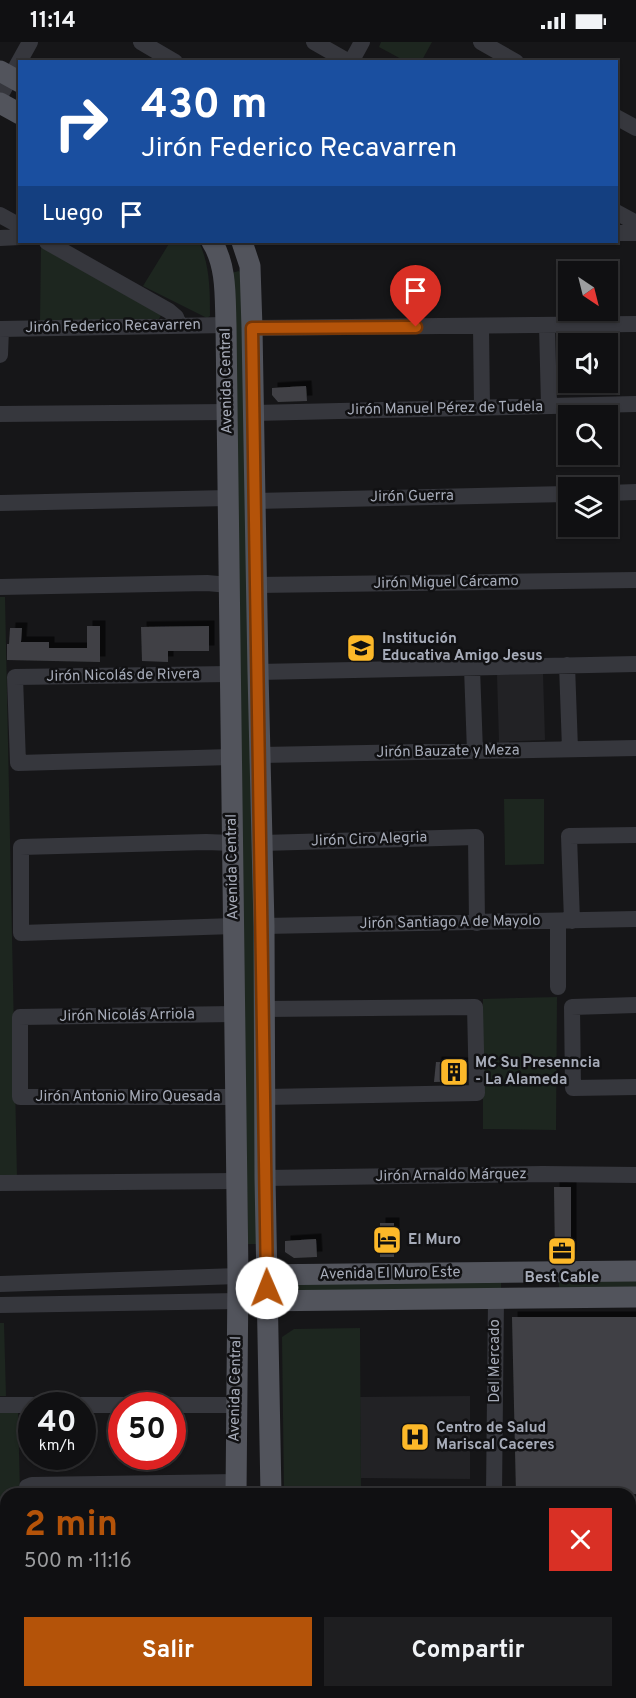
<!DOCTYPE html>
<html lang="es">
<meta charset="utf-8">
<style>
:root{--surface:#101012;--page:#1e1e20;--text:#f1f3f6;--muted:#9c9d9f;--line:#303032;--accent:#b45309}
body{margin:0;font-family:Overpass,sans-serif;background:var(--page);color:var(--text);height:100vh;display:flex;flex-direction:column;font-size:22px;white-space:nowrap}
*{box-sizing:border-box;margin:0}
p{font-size:20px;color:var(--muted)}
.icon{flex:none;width:33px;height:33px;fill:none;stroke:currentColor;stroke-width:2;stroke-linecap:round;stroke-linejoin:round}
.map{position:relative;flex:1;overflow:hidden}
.drawer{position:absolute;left:0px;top:1446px;width:636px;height:210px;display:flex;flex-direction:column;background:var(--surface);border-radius:18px 18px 0 0;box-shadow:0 2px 4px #0004,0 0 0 2px var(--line)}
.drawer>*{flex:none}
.banner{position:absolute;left:18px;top:18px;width:600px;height:183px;border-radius:0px;box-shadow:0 2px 4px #0004,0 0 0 2px var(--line);background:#1a4fa0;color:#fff;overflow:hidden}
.needle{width:39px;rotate:145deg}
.fabs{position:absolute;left:558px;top:219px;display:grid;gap:12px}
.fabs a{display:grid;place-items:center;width:60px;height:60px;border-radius:0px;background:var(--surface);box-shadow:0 2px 4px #0004,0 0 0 2px var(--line);font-size:30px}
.speed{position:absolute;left:18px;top:1350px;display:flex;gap:12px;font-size:30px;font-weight:700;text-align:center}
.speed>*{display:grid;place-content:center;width:78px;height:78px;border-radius:50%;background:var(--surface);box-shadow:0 2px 4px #0004,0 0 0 2px var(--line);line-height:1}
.speed small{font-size:15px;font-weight:400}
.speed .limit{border:9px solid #d22;background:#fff;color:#111}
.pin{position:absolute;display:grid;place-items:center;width:51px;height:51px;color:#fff;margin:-62px -26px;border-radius:50% 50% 50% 0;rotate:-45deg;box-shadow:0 0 6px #0007}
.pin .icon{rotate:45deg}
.me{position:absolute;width:66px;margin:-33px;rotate:359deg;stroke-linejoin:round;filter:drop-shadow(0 0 4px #0008)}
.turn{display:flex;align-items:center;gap:21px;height:126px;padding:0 24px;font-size:27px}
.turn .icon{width:78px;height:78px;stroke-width:2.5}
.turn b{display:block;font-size:42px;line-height:51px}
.then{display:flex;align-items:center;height:57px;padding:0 24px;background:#0003;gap:12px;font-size:22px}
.round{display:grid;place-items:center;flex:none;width:63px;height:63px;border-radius:0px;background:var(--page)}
.summary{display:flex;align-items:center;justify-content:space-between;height:102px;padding:0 24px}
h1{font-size:36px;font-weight:700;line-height:45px;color:var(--accent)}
.primary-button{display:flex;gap:12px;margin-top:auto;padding:12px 24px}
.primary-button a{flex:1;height:69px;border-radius:0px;background:var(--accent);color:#fff;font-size:24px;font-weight:700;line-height:69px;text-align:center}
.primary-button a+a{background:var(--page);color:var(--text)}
.status{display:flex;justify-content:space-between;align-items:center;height:42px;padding:0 30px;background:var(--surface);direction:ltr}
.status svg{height:16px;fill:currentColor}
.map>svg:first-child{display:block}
.built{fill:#222225}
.green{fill:#1d261f}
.building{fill:#404145;filter:url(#shadow)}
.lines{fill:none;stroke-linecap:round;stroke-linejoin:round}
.minor{stroke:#36373d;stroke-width:16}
.major{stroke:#52545c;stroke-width:21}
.route-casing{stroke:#753606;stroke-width:15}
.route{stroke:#b45309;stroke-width:10}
.labels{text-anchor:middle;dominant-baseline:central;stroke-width:5;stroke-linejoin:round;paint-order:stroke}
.street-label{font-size:15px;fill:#a7acb9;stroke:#111113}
.poi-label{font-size:15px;font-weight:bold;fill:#a7acb9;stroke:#111113;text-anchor:start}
</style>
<div class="status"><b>11:14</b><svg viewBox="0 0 49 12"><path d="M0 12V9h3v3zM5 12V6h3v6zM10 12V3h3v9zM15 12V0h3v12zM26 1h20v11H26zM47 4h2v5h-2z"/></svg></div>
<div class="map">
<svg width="636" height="1656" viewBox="0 0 636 1656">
<defs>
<filter id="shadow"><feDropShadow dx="5.5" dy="-5.5" stdDeviation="0" flood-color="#0009"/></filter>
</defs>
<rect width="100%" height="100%" fill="#161618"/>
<path class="built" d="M543 631 545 698 499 700 497 633Z
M470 1354V1437L361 1436 360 1355Z
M292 1650H495V1656H292Z"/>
<path class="green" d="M381 0H432L421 20 405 19 379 5Z
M170 200H199C210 223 210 249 210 274L207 276 143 244Z
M41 205 161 273 159 277 40 279Z
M239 229 243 234 259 1202H248L231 231Z
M0 555H5L17 1136H0Z
M504 757H544V822L505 823Z
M557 955 556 1088 483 1087V957Z
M636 1235V1245L559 1246V1236Z
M501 1236V1249L289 1251V1239Z
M0 1281H4L6 1354H0Z
M360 1286 361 1452H284L282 1295 294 1287Z
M18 1367 20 1452H6V1650H24V1656H0V1368Z"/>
<path class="building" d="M306 344 307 359 278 360 272 353V346Z
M87 584H100V620L7 618V602H9L10 586H22L21 600H49V606H87Z
M209 584V609H168V620L142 619 141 585Z
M436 1020 466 1021V1039L434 1040Z
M554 1145H571V1215L555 1216Z
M380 1181H394V1215H380Z
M316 1197 317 1215 294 1216 285 1210V1199Z
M512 1275H636V1452H516Z"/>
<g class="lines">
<path class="minor" d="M141 0 175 20
M314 0 349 20
M481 0 516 20
M351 20 362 0
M0 54 30 0
M616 75 636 86
M616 170 636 181
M0 173 20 184
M616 191H636
M0 196 20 195
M47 200 169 269 176 275 179 283
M547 283 549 364
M481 285 482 365
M252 286 636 282
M0 287 226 283
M0 313 1 287
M254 371 636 362
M0 372 227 370
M608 451 636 450
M255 459 568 452
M0 461 228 456
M256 543 636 538
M0 545 207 541 229 543
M567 623 570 707
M472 626 475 710
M258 630 636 622
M230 632 15 635 18 721 231 715
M261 713 636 706
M232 801 206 800 21 805V891L234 884
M262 801 476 795 477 881
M572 879 569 794 636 793
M264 884 636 877
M558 945V880
M636 963 572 965 573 1046 636 1045
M265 967 475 965 477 1051 266 1055
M235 972 20 975V1055H235
M265 1136 543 1132 636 1133
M0 1141 237 1139
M0 1242 238 1234
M0 1263 238 1259
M0 1363H235
M26 1452 27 1445 32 1443 236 1440
M494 1452 496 1257
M630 1516H636
M630 1605H636
M29 1650V1656
M504 1650V1656
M571 1656V1650"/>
<path class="major" d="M0 29 20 40
M0 61 20 72
M212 200C227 224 225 256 226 283L238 1234 236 1452
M242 200 250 224 252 286 258 630 264 884 265 1136 271 1452
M253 1233 636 1229
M254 1259 636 1255
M239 1650V1656
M275 1650V1656"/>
</g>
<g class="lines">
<g class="route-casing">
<path id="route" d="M267 1246C263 926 259 606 252 286L416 285"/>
</g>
<use href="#route" class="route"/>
</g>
<defs>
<g id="school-square" transform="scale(1.5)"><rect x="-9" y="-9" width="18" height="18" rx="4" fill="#fcb829" stroke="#111113"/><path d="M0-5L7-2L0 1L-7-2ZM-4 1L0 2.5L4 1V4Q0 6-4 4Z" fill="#111"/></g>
<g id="building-square" transform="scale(1.5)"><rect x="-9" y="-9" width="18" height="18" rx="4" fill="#fcb829" stroke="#111113"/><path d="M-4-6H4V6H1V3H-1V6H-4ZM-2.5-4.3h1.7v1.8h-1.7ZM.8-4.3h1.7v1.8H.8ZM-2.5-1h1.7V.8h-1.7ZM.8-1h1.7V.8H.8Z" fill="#111"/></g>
<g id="hotel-square" transform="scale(1.5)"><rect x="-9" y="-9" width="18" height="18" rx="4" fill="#fcb829" stroke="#111113"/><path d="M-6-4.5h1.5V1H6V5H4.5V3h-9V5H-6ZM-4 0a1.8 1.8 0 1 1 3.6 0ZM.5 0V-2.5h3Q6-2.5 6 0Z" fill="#111"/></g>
<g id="office-square" transform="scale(1.5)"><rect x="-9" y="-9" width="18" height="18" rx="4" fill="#fcb829" stroke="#111113"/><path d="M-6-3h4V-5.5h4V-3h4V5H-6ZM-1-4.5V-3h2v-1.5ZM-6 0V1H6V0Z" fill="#111"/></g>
<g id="hospital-square" transform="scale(1.5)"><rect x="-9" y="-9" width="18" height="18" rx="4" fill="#fcb829" stroke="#111113"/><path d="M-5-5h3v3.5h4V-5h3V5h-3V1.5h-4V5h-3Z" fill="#111"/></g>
</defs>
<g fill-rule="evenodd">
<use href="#school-square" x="361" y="606"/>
<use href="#building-square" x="454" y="1030"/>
<use href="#hotel-square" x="387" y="1198"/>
<use href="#office-square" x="562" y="1209"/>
<use href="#hospital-square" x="415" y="1395"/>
</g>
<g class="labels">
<g class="street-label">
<text transform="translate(113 285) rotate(-1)">Jirón Federico Recavarren</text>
<text transform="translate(227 339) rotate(-91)">Avenida Central</text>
<text transform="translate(445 367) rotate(-1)">Jirón Manuel Pérez de Tudela</text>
<text transform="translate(412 455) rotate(-1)">Jirón Guerra</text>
<text transform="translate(446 541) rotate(-1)">Jirón Miguel Cárcamo</text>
<text transform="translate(123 634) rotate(-1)">Jirón Nicolás de Rivera</text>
<text transform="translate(448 710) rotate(-1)">Jirón Bauzate y Meza</text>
<text transform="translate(369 798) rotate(-2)">Jirón Ciro Alegria</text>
<text transform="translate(233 825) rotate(-91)">Avenida Central</text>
<text transform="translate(450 881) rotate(-1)">Jirón Santiago A de Mayolo</text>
<text transform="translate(127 974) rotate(-1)">Jirón Nicolás Arriola</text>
<text x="128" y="1055">Jirón Antonio Miro Quesada</text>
<text transform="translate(451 1134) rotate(-1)">Jirón Arnaldo Márquez</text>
<text transform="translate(390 1232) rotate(-1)">Avenida El Muro Este</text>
<text transform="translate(495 1319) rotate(-90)">Del Mercado</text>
<text transform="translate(236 1347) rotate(-89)">Avenida Central</text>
</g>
<g class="poi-label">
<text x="382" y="597">Institución<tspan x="382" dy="17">Educativa Amigo Jesus</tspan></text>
<text x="475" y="1021">MC Su Presenncia<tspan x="475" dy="17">- La Alameda</tspan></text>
<text x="408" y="1198">El Muro</text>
<text x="562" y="1236" text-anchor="middle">Best Cable</text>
<text x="436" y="1386">Centro de Salud<tspan x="436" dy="17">Mariscal Caceres</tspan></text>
</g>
</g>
</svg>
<div class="fabs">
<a><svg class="needle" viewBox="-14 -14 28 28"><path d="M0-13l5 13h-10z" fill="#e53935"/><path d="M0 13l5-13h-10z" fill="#9c9d9f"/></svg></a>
<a><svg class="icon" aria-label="sound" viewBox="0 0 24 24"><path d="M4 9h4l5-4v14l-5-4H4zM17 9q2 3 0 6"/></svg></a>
<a><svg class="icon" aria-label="search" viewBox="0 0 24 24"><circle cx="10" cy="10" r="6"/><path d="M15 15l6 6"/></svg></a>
<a><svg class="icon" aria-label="layers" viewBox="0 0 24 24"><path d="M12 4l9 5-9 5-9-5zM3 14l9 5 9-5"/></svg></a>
</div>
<div class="speed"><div>40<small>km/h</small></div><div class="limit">50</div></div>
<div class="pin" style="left:416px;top:285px;background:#d93025"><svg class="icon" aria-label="arrive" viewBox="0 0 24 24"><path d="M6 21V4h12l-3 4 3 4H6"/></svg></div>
<svg class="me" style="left:267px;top:1246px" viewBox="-20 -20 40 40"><circle r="19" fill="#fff"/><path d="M0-13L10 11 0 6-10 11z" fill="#b45309"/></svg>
<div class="banner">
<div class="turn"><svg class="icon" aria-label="right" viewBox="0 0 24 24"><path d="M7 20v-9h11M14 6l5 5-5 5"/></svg><div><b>430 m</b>Jirón Federico Recavarren</div></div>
<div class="then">Luego<svg class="icon" aria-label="arrive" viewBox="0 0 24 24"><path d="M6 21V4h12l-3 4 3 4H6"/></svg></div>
</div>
<section class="drawer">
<div class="summary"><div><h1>2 min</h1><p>500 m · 11:16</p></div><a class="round" style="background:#d93025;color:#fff"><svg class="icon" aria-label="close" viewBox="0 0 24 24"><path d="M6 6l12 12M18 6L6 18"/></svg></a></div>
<div class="primary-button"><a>Salir</a><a>Compartir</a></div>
</section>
</div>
